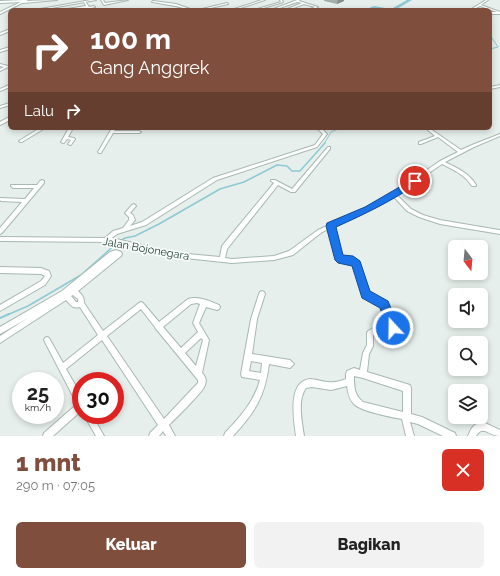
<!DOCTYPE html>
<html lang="id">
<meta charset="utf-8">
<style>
:root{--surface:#fff;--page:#f2f2f2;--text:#222;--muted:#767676;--accent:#804e3d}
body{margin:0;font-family:Raleway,sans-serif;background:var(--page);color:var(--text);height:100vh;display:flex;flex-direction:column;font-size:15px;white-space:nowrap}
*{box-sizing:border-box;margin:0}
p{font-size:13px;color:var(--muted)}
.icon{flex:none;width:22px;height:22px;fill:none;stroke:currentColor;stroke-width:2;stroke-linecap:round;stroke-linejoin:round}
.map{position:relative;height:436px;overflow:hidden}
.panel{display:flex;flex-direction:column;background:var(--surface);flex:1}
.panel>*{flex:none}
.hud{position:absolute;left:8px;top:8px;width:484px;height:122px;border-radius:6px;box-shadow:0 2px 6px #0003;background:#804e3d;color:#fff;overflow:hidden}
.needle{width:26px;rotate:164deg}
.buttons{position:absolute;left:448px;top:240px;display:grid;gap:8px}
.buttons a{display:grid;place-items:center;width:40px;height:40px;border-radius:6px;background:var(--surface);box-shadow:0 2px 6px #0003;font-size:20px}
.speed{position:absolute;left:12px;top:372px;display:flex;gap:8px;font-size:20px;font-weight:700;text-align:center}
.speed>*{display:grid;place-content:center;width:52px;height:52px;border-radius:50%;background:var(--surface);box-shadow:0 2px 6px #0003;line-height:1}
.speed small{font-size:10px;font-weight:400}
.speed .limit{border:6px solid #d22;background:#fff;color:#111}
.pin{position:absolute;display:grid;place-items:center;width:34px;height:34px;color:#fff;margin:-17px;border:2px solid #fff;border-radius:50%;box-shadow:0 1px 4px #0007}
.me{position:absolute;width:44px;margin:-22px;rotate:339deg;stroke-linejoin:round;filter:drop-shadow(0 0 3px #0008)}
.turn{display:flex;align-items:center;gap:14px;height:84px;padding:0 16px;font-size:18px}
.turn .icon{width:52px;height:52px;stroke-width:2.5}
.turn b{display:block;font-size:28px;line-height:34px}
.then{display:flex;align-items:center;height:38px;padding:0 16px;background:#0003;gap:8px;font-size:15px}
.round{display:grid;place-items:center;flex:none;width:42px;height:42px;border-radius:6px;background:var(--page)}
.head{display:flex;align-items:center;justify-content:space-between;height:68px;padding:0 16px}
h1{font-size:24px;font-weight:800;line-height:30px;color:var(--accent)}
.primary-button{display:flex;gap:8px;margin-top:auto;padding:8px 16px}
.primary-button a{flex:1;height:46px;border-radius:6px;background:var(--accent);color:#fff;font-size:16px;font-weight:800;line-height:46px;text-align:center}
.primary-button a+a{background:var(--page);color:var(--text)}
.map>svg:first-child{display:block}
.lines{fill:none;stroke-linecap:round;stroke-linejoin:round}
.stream-far2{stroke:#8ec9d4;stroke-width:1}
.stream-far1{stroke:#8ec9d4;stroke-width:1.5}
.stream{stroke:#8ec9d4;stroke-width:2}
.river{fill:#8ec9d4;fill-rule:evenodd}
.minor-casing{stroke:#a8b8b2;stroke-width:2}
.tertiary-casing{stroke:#a8b8b2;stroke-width:2}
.minor{fill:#fff;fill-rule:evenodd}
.tertiary{fill:#fff;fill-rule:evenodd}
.wall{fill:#a1aea9}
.shaded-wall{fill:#838d89}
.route{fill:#1a73e8;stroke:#114b97}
.labels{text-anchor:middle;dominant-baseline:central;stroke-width:3.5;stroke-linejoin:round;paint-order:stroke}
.street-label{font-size:11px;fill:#24423a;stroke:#f7fbf9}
</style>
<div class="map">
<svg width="500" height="436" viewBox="0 0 500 436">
<rect width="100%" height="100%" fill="#e6efeb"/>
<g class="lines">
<path class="stream-far2" d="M490 35 498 47 490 49
M324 144 331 132 340 128"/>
<path class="stream-far1" d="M120 241 125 238 135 236 159 224 220 189 244 182 277 165 287 166 292 171H300L325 143
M7 315 28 306 81 275 117 243"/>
<path class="stream" d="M0 318 9 314"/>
<path class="river" d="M407 0H412L395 10 374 8 364 10 374 6 391 9Z"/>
<g class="minor-casing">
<path id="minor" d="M24 0 25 1 57 0 23 3 22 2 0 3V1Z
M101 0H103L105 3 128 0 104 5Z
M262 0H265L234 10H231Z
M280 0H282L283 2 257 10H254L281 2Z
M297 0H300L299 1 318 7 311 10H308L315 7 304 4 288 10H285L302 3 297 2 274 10H271Z
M486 0H488L481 5 500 12V14H490V12H497L480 6 472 10H470Z
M85 1 89 7 94 6 95 7 88 9 87 8 61 10 86 6 84 2Z
M153 1 176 4 193 10H190L176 6 152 2Z
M227 3 228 4 202 10H198Z
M209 9H218L219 10H208Z
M10 29V31L0 35V33Z
M10 47V49L0 52V50Z
M0 64 8 66V67L0 71V69L4 67 0 66Z
M9 85H10V87L0 91V89Z
M500 85V87L490 89V87Z
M10 103V105L0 108V106Z
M9 117H10V120L0 125V122Z
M40 128H45L22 142H20L19 141Z
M69 128H73L68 137 74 138 75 139 71 145H70L68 144 71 140 67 139 64 143H63L61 142Z
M112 128H116L114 131H139L141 132 139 133H113L101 153H99L98 152Z
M317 128H321L327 134 317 147 217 180 146 225 117 234 112 238 176 253 220 257 222 246 274 183 271 181V180H275L292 189 328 147H330V149L295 192H291L278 185 227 249 225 258 232 259 274 256 289 251 318 230 366 208 392 194 440 161 458 152 438 137 421 144H419V142L435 136 429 131 428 130 430 128H434L432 130 461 150 472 145 500 134V136L474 147 445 162C457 168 469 173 476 185V186H472C465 175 454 170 442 164L397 195 411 209 423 215 440 220 499 230H500V234L440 224 419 217 407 211 394 197 370 210 334 227 341 256C347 259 354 258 359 262L368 292 386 302 397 331 395 335 393 336 376 333 373 335V346L369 354 367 372 410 385 411 388V414L422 417 455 433 456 436H443L418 424 410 422 414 436H406L402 419C391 417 360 411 354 404 349 399 348 392 347 386L331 390 312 387 306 388C297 400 302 422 304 436H296C294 421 287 381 310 379 316 379 322 382 328 382 334 383 341 381 346 379V374L347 371 354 368 360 370 363 353 367 345V333L368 331 375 327 390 330 382 306 364 296 355 265C349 262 342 263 337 259L329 229 322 232 293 255 274 260 232 263 176 257 111 242 0 241V237L105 238 113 231 123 228 129 220V217L125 213 132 205 134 204 136 206 130 213 133 215 135 220 130 226 142 222 213 178 315 145 323 134ZM354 376 363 378 403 391V412L363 402C354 395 354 386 354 376Z
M42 180 44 181V183L2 233 0 234V228L22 202 1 201 0 200V198L25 199 34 188H13L11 186V185H37L40 181Z
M116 250 121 252 122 254 121 256 78 291C82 295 84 297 84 303L103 331 139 303 141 302 143 303 159 322 188 299C198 296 209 301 219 305L220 307 219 309 217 310 206 307 199 323 209 340 202 373C205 376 207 380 205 385 204 391 175 419 169 425L175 436H166L163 431 159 436H149L150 433 158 425 102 340 66 369 81 395V411L53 436H43L44 433 77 404 45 342 44 340 45 338 47 337 49 338 63 363 98 335 80 307C72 309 71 305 66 300L0 343V336L28 318 0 334V327L62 291 110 252ZM73 295 78 299V302H76L71 296ZM197 303 200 304 193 323 198 332 181 348 163 327 191 304ZM141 309 155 327 156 329 157 330 198 380V383L195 386 164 419 107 336ZM201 338 203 340 196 366 185 353Z
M0 267 41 268 49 271 51 276 45 285 0 311V305L41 281 45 276 41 274 0 273Z
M262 291 264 292 265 294 257 319 252 354 290 360 294 364 290 368 269 364C265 397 255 412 233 436H224L225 433C240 417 254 402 260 380L242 377 241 374 251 319 259 294 260 292ZM251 361 262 363 261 373 249 371Z
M84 415H92L104 436H96Z
M483 422 500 430V436C489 436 483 424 476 436H468C472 427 473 424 483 422Z"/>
</g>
<g class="tertiary-casing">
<path id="tertiary" d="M25 0H28L0 14V12Z
M91 0H96L40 10H35Z"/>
</g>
<use href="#minor" class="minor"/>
<use href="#tertiary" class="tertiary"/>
</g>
<path class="wall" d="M324 0H344V1L337 4 324 1Z"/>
<path class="shaded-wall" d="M338 0H344V1L337 4Z"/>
<path class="route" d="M415 178 419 181 418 183C392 201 365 214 336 227L343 255 353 256 360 261 370 291 388 301 399 328 397 332 393 334 389 332 380 308 362 298 352 266 338 263 335 260 326 226 327 223 365 207Z"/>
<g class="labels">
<g class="street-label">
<text transform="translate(146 249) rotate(10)">Jalan Bojonegara</text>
</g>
</g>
</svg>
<div class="buttons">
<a><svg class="needle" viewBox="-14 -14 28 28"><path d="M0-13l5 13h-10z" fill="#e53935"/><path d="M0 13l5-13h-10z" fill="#767676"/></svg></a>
<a><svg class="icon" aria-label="sound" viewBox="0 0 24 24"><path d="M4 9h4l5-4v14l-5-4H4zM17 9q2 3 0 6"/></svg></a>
<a><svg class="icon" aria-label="search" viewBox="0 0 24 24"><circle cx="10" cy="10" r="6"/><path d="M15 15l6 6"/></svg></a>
<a><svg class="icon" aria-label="layers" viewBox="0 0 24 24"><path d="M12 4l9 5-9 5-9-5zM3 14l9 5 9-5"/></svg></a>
</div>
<div class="speed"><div>25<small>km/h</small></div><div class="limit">30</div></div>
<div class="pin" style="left:415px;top:181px;background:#d93025"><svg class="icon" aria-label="arrive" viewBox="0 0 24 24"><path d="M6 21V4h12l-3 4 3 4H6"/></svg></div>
<svg class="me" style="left:393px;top:328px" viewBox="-20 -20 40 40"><circle r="17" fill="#1a73e8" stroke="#fff" stroke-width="3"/><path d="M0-11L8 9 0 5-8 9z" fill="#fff"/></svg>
<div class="hud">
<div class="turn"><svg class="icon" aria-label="right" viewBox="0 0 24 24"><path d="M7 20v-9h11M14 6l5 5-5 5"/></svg><div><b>100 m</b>Gang Anggrek</div></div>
<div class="then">Lalu<svg class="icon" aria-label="right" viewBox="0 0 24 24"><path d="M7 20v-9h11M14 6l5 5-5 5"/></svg></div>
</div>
</div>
<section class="panel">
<div class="head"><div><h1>1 mnt</h1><p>290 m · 07:05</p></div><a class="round" style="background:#d93025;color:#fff"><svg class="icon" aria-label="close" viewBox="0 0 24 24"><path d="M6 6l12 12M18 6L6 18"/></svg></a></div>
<div class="primary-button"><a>Keluar</a><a>Bagikan</a></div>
</section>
